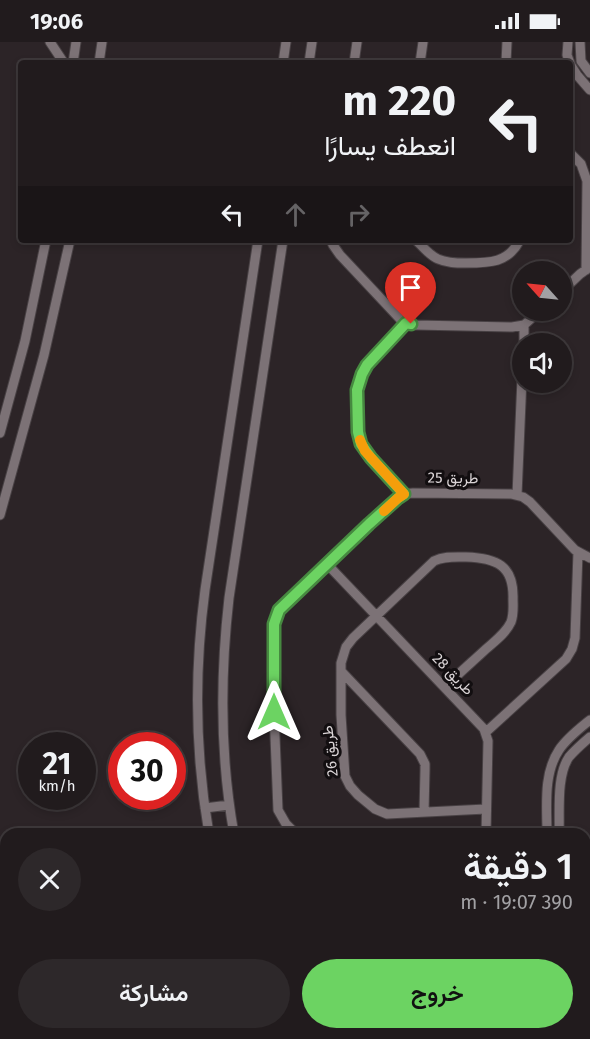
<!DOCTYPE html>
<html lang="ar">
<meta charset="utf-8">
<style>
:root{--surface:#211b1d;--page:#2d282a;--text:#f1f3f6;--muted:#a2a1a4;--line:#3e393b;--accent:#6cd362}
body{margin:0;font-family:"Fira Sans",Vazirmatn,sans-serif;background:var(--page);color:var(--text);direction:rtl;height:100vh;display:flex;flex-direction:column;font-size:22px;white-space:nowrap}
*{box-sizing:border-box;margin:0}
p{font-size:20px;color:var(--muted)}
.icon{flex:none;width:33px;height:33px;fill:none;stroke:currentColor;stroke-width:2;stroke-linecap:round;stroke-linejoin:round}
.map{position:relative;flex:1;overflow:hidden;direction:ltr}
.details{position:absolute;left:0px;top:786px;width:591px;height:212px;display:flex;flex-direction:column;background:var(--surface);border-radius:18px 18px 0 0;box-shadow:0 3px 9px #0003,0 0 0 2px var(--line);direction:rtl}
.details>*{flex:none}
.top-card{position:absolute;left:18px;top:18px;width:555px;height:183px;border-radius:6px;box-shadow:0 3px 9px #0003,0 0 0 2px var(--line);direction:rtl;background:#211b1d;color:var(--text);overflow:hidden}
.needle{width:39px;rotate:297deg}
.buttons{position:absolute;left:512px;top:219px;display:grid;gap:12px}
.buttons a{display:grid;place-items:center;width:60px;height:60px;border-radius:50%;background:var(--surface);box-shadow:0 3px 9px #0003,0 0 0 2px var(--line);font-size:30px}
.speed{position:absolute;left:18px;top:690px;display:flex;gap:12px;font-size:30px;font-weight:700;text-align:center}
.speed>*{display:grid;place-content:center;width:78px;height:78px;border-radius:50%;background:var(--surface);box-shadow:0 3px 9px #0003,0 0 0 2px var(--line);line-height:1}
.speed small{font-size:15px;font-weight:400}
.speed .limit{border:9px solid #d22;background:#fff;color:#111}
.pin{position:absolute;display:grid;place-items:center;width:51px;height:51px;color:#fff;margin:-62px -26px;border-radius:50% 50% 50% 0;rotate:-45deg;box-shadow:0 0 6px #0007}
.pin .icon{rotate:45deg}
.me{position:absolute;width:66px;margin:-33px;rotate:0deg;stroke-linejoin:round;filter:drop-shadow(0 0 4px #0008)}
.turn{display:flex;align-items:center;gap:21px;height:126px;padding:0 18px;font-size:27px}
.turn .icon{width:78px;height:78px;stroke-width:2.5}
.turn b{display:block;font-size:42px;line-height:51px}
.lanes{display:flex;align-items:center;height:57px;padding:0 18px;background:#0003;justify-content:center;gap:30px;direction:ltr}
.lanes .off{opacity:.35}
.round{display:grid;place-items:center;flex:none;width:63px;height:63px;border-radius:32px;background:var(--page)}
.overview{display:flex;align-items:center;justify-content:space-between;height:102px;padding:0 18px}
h1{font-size:36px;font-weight:600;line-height:45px}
.cta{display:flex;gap:12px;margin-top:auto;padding:12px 18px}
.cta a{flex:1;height:69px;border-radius:36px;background:var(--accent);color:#111;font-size:24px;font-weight:600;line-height:69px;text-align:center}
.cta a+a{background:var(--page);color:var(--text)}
.status{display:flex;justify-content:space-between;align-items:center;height:42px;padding:0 30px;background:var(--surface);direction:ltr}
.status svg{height:16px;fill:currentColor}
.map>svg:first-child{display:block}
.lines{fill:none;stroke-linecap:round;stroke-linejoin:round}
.minor-casing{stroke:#484144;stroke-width:11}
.minor{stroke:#7c7276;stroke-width:9}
.route-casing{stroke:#468940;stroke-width:15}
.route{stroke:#6cd362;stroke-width:10}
.slow{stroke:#f59e0b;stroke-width:10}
.labels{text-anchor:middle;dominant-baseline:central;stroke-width:6;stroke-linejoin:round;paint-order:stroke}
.street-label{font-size:15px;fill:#dbd5d7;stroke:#120e10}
</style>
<div class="status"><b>19:06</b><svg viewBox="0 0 49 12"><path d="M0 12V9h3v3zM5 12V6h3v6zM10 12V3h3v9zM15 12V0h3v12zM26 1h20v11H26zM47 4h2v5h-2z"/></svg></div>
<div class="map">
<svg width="590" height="997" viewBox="0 0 590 997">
<rect width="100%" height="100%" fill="#2c2427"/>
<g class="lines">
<g class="minor-casing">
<path id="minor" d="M50 0 64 21
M568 0 567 13 570 21
M580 0 581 19 590 31
M73 21 76 0
M99 21 102 0
M283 21 286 0
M309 21 312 0
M354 21 357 0
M420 21 423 0
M506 21 507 0
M570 22 577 33 590 48
M570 111 581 122 587 139 586 228
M331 198 333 203 340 213 401 278 406 281 415 283 512 285 524 283 541 268
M416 198C423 205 429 213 438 217 447 221 456 221 466 221 490 221 508 221 520 198
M561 250 580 232 590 225
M524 302V283
M0 391 25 299 46 198
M403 452 371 416 361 402 358 390 357 348 362 332 367 323 406 281
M517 453 522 336
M0 473 44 313 70 198
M327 522 484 687 488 699 486 792
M341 629 420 712 425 722V728L424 770
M445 645C458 632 472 620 486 607 495 599 506 591 511 580 514 572 513 564 513 557 514 523 496 516 466 515 455 515 444 514 434 519L353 596 346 605 341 621V673L345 734 350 744 358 753 375 767 387 772 486 767
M486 690 566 617 572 607 575 596 578 510
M205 766 229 763
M209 792C195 711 194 630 205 548L258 198
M234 792C220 714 220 635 229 556L283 198
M296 792 286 782 278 768 274 670V582L279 568 284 562 398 456 403 452 413 451 511 452 523 455 530 460 575 508 590 516
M547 792C547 764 543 732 559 708 567 696 579 687 590 678
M559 792C560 770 556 734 569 715 575 708 583 701 590 695
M585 834H590
M585 887H590
M585 911H590
M344 992 345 997
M584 992V997
M255 997V992
M277 997 278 992
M408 997 412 992"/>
</g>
<use href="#minor" class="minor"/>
</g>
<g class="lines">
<g class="route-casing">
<path id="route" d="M274 670V582L279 568 369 482 398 456 404 452 371 416 361 402 358 390 357 348 362 332 367 323 406 281 411 282"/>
</g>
<use href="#route" class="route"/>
<path class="slow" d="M360 398 365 409 404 452 398 456 384 469"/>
</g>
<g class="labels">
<g class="street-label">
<text transform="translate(453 436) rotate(1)">طريق 25</text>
<text transform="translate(453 632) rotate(46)">طريق 28</text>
<text transform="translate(330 709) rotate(-96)">طريق 26</text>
</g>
</g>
</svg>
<div class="buttons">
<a><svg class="needle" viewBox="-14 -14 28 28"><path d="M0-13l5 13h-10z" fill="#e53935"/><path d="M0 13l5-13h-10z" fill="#a2a1a4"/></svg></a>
<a><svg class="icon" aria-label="sound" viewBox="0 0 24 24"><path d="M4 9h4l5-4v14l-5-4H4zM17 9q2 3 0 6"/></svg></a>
</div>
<div class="speed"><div>21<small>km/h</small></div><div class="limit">30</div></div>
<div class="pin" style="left:411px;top:282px;background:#d93025"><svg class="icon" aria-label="arrive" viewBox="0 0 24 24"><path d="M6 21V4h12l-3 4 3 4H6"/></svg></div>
<svg class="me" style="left:274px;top:670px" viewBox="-20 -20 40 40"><path d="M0-17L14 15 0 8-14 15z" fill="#6cd362" stroke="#fff" stroke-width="4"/></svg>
<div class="top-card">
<div class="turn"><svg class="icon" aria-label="left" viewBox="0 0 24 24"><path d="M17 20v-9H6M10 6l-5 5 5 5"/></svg><div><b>220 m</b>انعطف يسارًا</div></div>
<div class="lanes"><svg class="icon" aria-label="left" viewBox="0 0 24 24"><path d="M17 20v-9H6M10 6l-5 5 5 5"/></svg><svg class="icon off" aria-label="ahead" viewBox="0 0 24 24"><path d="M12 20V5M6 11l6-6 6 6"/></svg><svg class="icon off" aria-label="right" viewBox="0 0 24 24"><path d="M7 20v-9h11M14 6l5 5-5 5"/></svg></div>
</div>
<section class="details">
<div class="overview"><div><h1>1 دقيقة</h1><p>390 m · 19:07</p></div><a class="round"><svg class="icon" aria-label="close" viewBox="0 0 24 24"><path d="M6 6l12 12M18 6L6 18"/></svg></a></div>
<div class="cta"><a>خروج</a><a>مشاركة</a></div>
</section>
</div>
